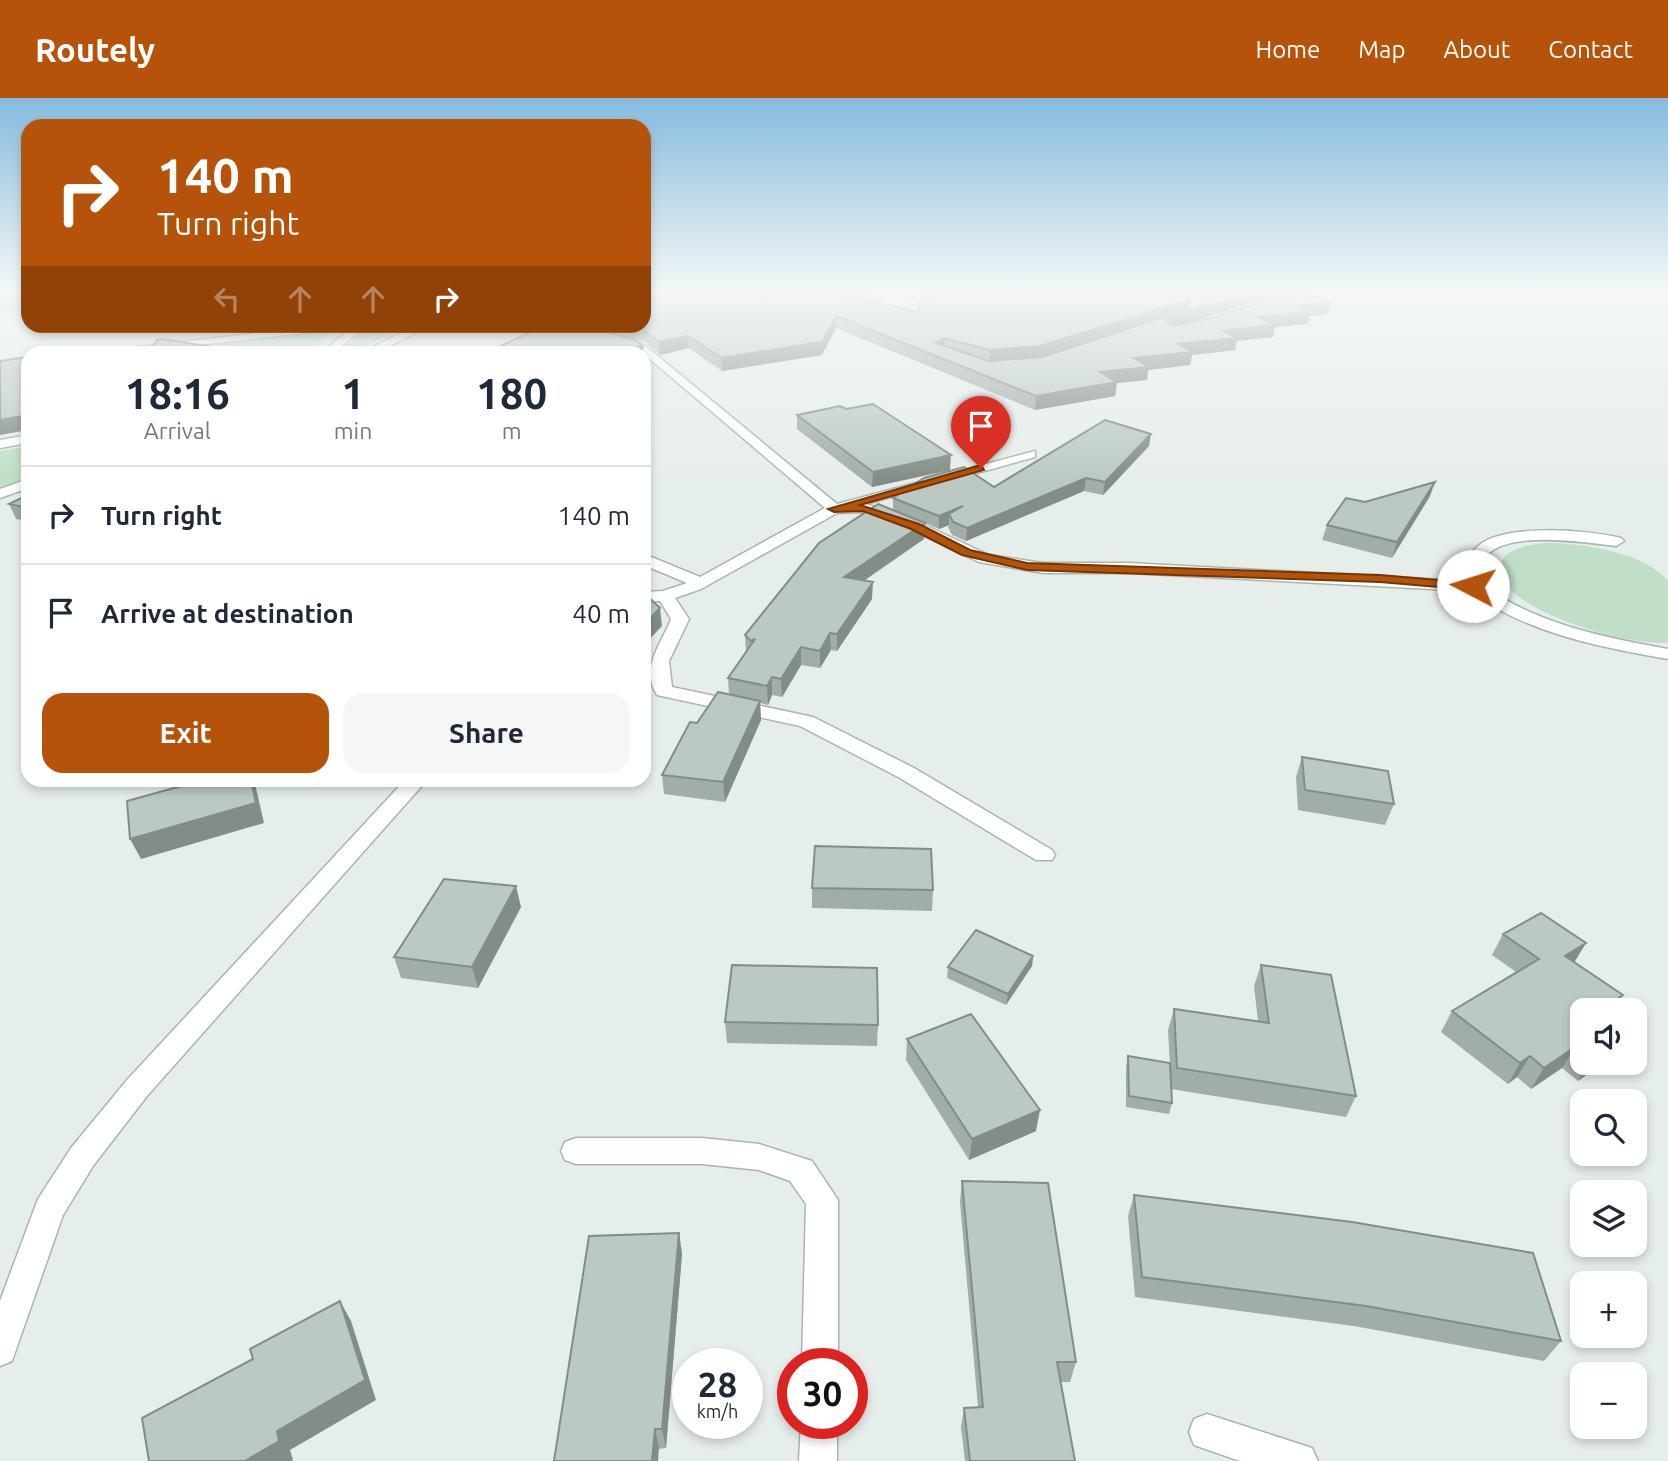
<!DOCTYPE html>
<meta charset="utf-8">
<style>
:root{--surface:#fff;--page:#f6f6f7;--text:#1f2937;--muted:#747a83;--line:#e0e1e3;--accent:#b45309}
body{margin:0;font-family:Ubuntu,sans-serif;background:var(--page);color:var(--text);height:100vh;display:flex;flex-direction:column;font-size:26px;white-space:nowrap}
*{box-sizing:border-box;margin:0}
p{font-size:23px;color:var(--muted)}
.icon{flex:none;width:38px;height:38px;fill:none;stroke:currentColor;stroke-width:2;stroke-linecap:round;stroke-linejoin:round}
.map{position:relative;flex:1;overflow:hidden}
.sheet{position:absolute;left:21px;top:248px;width:630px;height:441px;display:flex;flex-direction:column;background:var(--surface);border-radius:21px;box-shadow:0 4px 10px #0003}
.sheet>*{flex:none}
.banner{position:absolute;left:21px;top:21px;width:630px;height:214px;border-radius:21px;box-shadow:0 4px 10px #0003;background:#b45309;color:#fff;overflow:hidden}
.controls{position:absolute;left:1570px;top:900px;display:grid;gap:14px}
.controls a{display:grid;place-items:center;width:77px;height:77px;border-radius:14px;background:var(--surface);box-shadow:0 4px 10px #0003;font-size:35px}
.speed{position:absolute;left:672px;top:1250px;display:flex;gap:14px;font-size:35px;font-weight:700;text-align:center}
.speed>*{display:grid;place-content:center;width:91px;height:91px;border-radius:50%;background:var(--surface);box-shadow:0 4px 10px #0003;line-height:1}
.speed small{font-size:18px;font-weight:400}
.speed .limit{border:10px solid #d22;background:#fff;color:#111}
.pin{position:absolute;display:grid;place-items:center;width:60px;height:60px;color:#fff;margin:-72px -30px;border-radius:50% 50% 50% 0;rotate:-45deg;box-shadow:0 0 7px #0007}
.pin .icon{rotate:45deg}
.me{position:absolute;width:77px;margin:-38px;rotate:275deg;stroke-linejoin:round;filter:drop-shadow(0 0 5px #0008)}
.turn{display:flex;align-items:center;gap:24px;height:147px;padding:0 21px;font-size:32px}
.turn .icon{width:91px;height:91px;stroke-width:2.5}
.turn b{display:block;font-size:49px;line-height:60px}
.lanes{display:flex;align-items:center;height:66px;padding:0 21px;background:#0003;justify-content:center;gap:35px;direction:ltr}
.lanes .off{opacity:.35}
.eta{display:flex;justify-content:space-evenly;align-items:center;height:119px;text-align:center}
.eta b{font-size:42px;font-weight:600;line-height:49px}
.primary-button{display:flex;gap:14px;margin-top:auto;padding:14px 21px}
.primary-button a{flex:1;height:80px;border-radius:21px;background:var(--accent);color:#fff;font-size:28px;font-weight:600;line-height:80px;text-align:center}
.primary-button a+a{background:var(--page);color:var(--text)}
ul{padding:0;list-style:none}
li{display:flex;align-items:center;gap:21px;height:98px;padding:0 21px;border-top:2px solid var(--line)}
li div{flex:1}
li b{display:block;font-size:26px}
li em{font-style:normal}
header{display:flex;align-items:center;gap:42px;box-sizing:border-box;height:98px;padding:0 35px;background:var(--accent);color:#fff}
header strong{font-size:33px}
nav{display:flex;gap:38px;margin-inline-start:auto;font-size:24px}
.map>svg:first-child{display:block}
.green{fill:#c0dec8}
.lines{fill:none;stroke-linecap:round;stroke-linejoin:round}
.minor-casing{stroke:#a8b6b2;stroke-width:3}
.minor{fill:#fff;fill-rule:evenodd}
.wall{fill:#a1ada8;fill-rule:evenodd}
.shaded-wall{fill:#838d88}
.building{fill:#bbc9c3;stroke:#838d88;stroke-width:2}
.route{fill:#b45309;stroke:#753606;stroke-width:2}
</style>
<header>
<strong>Routely</strong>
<nav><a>Home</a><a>Map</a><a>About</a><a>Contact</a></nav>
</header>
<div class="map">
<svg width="1668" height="1363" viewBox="0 0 1668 1363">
<rect width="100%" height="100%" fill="#e6eeeb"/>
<path class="green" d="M0 192H28V213L0 216Z
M326 232 331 234 307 255H268L214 246Z
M366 232 390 233 392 236 362 249 344 250Z
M28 348V380L0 390V353Z
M1543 445C1577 444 1646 454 1668 483V545C1625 547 1521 518 1500 478 1495 452 1524 448 1543 445Z"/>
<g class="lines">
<g class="minor-casing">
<path id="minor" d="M885 192H900L850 208 845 205Z
M904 192H915L935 206 894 218V214L922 205Z
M1160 192H1171L1200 207 1202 215 1175 224V220L1192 213V210Z
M318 228 425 230 374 256H359L405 233H360L332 256H320L348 233H322L118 256H80Z
M619 239 643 246 837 406 1035 353V359L866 406 920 425 989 457 1043 465H1129L1465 483C1466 469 1467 458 1478 448 1504 425 1589 432 1621 440L1624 443 1616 448C1586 445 1496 429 1482 465 1480 471 1481 480 1481 486 1536 526 1602 539 1668 551V561C1598 549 1527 535 1469 493L1129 475H1043L979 464 910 431 863 414 837 415 701 491 675 500 689 521 669 563 672 589 813 619 914 670 1052 752 1055 757 1052 762H1036L900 680 800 628 657 597C640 569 661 547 671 521L660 503 644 504V494L663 493 687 485 644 467V456L700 479 825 410 644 256 615 244 614 242Z
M28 337V345L0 350V342Z
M28 381V390L0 400V391Z
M405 682H427L147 998 93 1068 63 1117 12 1263 0 1268V1203L38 1101 71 1050 127 982Z
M576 1040H702L759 1046 812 1063 838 1102V1265H802L806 1106 790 1083 759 1072 702 1066H576L565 1062 561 1053 565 1044Z
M1207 1316 1312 1350 1318 1363H1240L1194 1347 1189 1334 1194 1321Z
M801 1325H837V1363H799Z"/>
</g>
<use href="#minor" class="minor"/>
</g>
<path class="wall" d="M644 192H876L854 199 917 213 918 203 928 198 920 192H1176L1191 201 1189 211 1201 207 1198 202 1178 192H1287L1286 198 1328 216 1310 218 1308 226 1275 229 1273 239 1237 243 1235 252 1192 257 1190 267 1148 272 1147 282 1117 285 1115 298 1035 312 836 230 822 257 722 273 689 250 660 257 644 243 543 228H644ZM1270 201 1216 219 1192 224 1261 202Z
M797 317 950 372 872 389 797 331Z
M1149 348 1103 397 1084 393 966 443 952 437 948 429 949 427 939 431 925 425 924 441 864 483 872 501 837 553 831 552 820 570 801 567 782 599 772 597 768 607 760 605 761 622 725 704 664 696 662 677 697 625 729 597 728 580 746 554 745 537 893 412V400L994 389Z
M28 397V423L16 421 9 406Z
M1430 398 1392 460 1322 442 1327 427 1365 404Z
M1302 659 1394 706 1385 727 1298 712 1296 679Z
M812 790 933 792 932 813 812 810Z
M521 809 478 890 401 880 394 859Z
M1503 836 1574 864 1582 912V964H1604L1578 983 1562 970 1531 991 1517 979 1508 986 1441 934 1452 913 1516 874 1492 857Z
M1033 858 1032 868 1006 907 947 880 948 869Z
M1261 867 1356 998 1346 1019 1171 991 1172 1005 1169 1016 1126 1009V969L1128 958 1170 967 1168 932 1174 911 1258 923 1254 888Z
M725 924 878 927 877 948 727 945Z
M907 941 1036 1033 969 1062 906 962Z
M962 1083 1076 1264 1070 1284H1060L1075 1363H965L961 1329 964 1310 978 1309 960 1104Z
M1134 1097 1561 1243 1544 1263 1354 1228 1135 1199 1128 1118Z
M679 1135 682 1156 666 1350 554 1363Z"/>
<path class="shaded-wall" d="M850 192H876L850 200Z
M1260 192H1287L1286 198 1261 202 1165 232 1166 224 1167 220Z
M1191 201 1189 212 1038 260 989 264 990 252Z
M1331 205 1328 216 1310 218 1308 226 1275 229 1273 239 1237 243 1235 252 1192 257 1190 267 1148 272 1147 282 1117 285 1115 298 1035 312 1036 298 1134 260 1223 233 1258 219 1296 208Z
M836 218V230L822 257 722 273V260Z
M688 238 689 250 660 257 659 244Z
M944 240V252L936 245Z
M643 248 644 256H615L614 254Z
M28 317V332L0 337V322Z
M1151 336 1149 348 1103 397 1105 384Z
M951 357 950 372 872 389 873 374Z
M1086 380 1084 393 966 443 967 430Z
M1435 384 1430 398 1392 460 1397 444Z
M963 408 962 421 953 424 949 416V427L939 431V418Z
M925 425 924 441 844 496V479Z
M873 484 872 501 837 553V536Z
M660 510 662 528 644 547V527Z
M830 535 831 552 820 570V553Z
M801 549V567L782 599 781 581Z
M772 579V597L768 607 767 588Z
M760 603 761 622 725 704 723 684Z
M251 682H253L256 690 264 725 141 761 130 741Z
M516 788 521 809 478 890 472 869Z
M1586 845 1574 865 1565 858Z
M1033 858 1032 868 1006 907 1008 896Z
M1623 897 1613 912H1600Z
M1575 949 1562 970 1531 991 1544 970Z
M1530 958 1517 979 1508 986 1520 965Z
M1590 964H1604L1578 983Z
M1040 1012 1036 1033 969 1062 972 1041Z
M679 1135 682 1156 666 1350 662 1331Z
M340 1203 351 1223 376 1302 290 1352 293 1362 291 1363H245L277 1333Z
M655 1331 659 1350 658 1363H652Z"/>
<path class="building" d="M644 192H824L918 214 922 205 918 203 938 194 936 192H1176L1191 201 1040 248 990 252 944 240 936 245 989 263 1042 259 1205 206 1207 202 1201 192H1260L1167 220 1166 224 1172 228 1216 219 1270 201 1307 195 1331 205 1296 208 1311 214 1258 219 1276 227 1223 233 1238 240 1178 246 1193 254 1134 260 1149 269 1100 274 1117 284 1036 298 836 218 822 244 722 260 688 238 659 244 642 231 626 228H644Z
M543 228H582L633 241 643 248 614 254 616 256H484Z
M163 241 255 256H143L150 253 157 242Z
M94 250V256H55Z
M28 259V317L0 322V263Z
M873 306 951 357 873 374 797 317 840 308 846 311Z
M1105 322 1151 336 1105 384 1086 380 967 430 953 424 949 416 963 408 939 418 893 400 924 380 964 369 994 389Z
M1435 384 1397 444 1327 427 1346 400 1365 404Z
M28 397V410L9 406Z
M878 406 925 425 844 479 873 484 837 536 830 535 820 553 801 549 781 581 772 579 767 588 728 580 755 541 751 543 745 537 819 445Z
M644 495 660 510 644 527Z
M718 594 760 603 723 684 662 677 690 624 697 625Z
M1302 659 1388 673 1394 706 1305 692Z
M203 682H251L256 705 130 741 127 703Z
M815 748 931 751 933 792 812 790Z
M444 781 516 788 472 869 394 859Z
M1541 815 1586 845 1565 858 1623 897 1601 912H1582V954L1575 949 1544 970 1530 958 1520 965 1452 913 1539 861 1503 836Z
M976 832 1033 858 1008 896 948 869Z
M732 867 877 870 878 927 725 924Z
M1261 867 1331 877 1356 998 1177 970 1174 911 1269 925Z
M971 916 1040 1012 972 1041 907 941Z
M1128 958 1170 965 1172 1005 1129 998Z
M962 1083 1048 1085 1076 1264H1057L1075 1363H970L964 1310 983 1309Z
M1134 1097 1352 1124 1533 1155 1561 1243 1366 1208 1142 1179Z
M679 1135 662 1331H655L652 1363H554L589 1138Z
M340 1203 365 1282 277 1333 279 1343 245 1363H149L142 1320 253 1261 250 1251Z"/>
<linearGradient id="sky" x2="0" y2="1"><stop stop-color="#85bbde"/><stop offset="0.5" stop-color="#f4f7f6"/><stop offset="1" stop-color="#f4f7f6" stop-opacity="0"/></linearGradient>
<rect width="1668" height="383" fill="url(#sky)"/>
<path class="route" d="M981 367 984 372 860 407 919 426 970 452 1027 465 1380 477 1473 485 1479 488 1473 492 1380 484 1027 472 962 457 911 431 863 413 834 414 828 411Z"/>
</svg>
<div class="controls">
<a><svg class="icon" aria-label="sound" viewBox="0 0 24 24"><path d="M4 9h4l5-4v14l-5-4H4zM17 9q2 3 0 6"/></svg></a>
<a><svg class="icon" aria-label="search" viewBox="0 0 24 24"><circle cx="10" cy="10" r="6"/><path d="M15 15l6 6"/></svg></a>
<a><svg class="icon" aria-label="layers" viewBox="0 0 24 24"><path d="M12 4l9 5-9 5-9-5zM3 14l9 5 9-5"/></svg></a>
<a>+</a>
<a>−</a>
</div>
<div class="speed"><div>28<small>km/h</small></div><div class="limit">30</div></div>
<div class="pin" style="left:981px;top:370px;background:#d93025"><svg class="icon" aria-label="arrive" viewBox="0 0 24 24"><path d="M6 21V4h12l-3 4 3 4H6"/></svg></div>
<svg class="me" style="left:1473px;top:488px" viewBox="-20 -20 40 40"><circle r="19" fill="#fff"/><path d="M0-13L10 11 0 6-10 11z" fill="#b45309"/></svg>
<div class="banner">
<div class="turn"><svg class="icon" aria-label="right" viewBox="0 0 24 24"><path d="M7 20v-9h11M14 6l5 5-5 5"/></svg><div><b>140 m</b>Turn right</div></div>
<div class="lanes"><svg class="icon off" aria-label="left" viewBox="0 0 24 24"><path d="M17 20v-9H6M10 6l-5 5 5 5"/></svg><svg class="icon off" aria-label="ahead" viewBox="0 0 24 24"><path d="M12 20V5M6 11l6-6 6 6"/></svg><svg class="icon off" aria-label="ahead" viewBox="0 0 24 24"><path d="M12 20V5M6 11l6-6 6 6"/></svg><svg class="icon" aria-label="right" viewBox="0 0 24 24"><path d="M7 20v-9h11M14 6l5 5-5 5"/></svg></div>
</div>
<section class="sheet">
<div class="eta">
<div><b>18:16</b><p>Arrival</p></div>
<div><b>1</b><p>min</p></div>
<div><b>180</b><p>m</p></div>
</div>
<ul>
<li><svg class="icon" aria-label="right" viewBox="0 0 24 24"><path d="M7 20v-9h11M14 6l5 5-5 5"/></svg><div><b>Turn right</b></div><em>140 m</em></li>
<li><svg class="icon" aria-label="arrive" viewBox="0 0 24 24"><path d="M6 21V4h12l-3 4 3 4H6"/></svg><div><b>Arrive at destination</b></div><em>40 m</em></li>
</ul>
<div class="primary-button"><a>Exit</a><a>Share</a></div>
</section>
</div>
